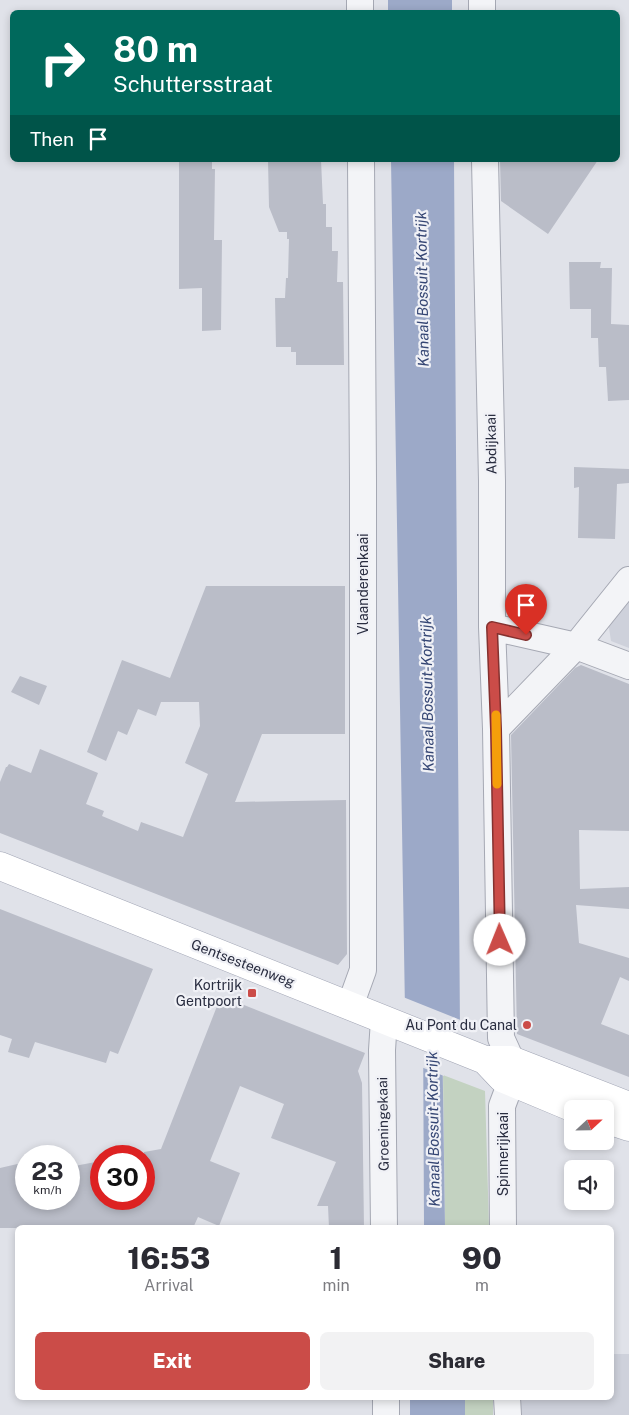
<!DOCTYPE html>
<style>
:root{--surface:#fff;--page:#f2f2f3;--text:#2b2b33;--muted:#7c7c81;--accent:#cb4c48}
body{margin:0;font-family:"Public Sans",sans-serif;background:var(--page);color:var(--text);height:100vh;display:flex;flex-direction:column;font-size:19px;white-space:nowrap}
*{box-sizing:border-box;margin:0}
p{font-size:16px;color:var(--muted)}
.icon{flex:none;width:28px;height:28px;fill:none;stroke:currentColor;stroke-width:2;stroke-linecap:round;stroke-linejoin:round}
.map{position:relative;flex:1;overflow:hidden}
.details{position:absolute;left:15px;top:1225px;width:599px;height:175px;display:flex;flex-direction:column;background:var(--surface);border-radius:8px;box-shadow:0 2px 8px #0003}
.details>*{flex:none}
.hud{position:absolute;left:10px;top:10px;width:610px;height:152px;border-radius:8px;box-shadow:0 2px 8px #0003;background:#00695c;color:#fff;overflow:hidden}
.needle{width:32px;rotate:68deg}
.fabs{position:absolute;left:564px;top:1100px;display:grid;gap:10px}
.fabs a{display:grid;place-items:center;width:50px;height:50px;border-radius:8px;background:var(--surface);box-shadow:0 2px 8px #0003;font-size:25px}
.speed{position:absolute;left:15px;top:1145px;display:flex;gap:10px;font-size:25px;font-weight:700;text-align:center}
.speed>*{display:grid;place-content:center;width:65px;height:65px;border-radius:50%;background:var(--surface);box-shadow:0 2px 8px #0003;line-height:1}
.speed small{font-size:12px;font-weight:400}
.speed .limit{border:8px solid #d22;background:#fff;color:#111}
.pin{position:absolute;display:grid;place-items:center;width:42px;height:42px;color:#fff;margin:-51px -21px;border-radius:50% 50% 50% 0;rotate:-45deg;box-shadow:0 0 5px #0007}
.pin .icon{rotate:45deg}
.me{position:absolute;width:55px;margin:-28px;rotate:359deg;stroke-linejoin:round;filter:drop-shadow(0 0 4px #0008)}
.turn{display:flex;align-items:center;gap:18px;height:105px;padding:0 20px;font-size:22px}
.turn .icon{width:65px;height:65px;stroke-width:2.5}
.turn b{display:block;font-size:35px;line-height:42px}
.then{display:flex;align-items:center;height:48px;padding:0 20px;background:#0003;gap:10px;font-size:19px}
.eta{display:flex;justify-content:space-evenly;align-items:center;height:85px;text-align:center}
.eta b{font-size:30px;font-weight:800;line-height:35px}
.action{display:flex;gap:10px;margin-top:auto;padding:10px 20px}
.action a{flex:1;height:58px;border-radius:8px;background:var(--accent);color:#fff;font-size:20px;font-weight:800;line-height:58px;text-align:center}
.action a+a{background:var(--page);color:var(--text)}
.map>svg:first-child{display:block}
.built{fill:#ced1db}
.green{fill:#c3d2c1}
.water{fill:#9ca9c8}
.pier{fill:#e0e2e9}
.building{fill:#babdc8}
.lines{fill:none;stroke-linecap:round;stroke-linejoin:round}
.minor-casing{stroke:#a5a8b3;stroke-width:28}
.major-casing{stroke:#a0a4b4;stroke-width:29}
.minor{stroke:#f3f4f7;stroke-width:26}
.major{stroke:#fff;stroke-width:28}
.route-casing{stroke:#84312f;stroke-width:12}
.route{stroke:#cb4c48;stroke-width:9}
.slow{stroke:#f59e0b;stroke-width:9}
.poi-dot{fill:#cb4c48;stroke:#f0f1f6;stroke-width:2}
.labels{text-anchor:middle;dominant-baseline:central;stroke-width:4.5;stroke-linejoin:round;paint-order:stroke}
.street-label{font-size:14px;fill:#292d40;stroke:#f0f1f6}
.poi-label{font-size:14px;fill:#292d40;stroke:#f0f1f6;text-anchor:end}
.water-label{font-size:15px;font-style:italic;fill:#344573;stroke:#f0f1f6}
</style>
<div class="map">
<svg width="629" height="1415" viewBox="0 0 629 1415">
<rect width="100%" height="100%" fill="#e0e2e9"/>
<path class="built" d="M629 591V648L611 641 608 621Z
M611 1333 614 1354H629V1415H519L518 1398H611Z"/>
<path class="green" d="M443 1075 485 1091 489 1227H445Z
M465 1398H493V1415H465Z"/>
<path class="water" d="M388 0H452V12H388Z
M391 160H454L460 1032 442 1025 445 1227H424L423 1017 405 1010Z
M410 1398H465V1415H410Z"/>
<path class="pier" d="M403 997 463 1021 461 1034 444 1028V1076L421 1067 420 1019 403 1012Z"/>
<path class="building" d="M179 160H212V169H215L214 240H222L221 330 202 331V288L179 289Z
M268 160H321L323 204H326V227H332V251H338L337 282H343L344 365H296V352H291V347H276L275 298H285L286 278H288L289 239H287V232H279L269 207Z
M500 160H598L548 234 501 201Z
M569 262H601L600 268H612L611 324 629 325V400L608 401 606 367H599L598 338H591V309H570Z
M574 467 629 469V483L617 484 615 539 578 538 579 487 574 488Z
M206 586H345V734H262L235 802 346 800 347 954 338 965 0 833V782L6 767H7L9 764 31 773 40 749 98 773 86 804 104 811 102 816 138 831 141 822 183 837 208 774 185 763 200 726 199 702H161L156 716 138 709 127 735 118 731 106 761 87 752 122 660 170 678Z
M581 665 629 684V831L579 830 580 889 629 887V909L576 905 579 943 629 958V981L620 977 601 1024 629 1035V1077L517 1034 511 735 575 668Z
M20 676 47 686 39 705 11 692Z
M0 909 153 969 118 1054 110 1051 106 1063 35 1042 29 1058 8 1052 12 1039 0 1035Z
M221 996 365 1053 358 1071 362 1083 364 1228H329L328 1206H317L336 1162 271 1138 284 1104 240 1086 210 1161 240 1173 219 1226 198 1217 193 1228H0V1168L26 1162V1199H69V1167L101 1161V1199H144V1152L161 1149Z"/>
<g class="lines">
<g class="minor-casing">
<path id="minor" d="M360 0V12
M482 0V12
M485 160 492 481V627L496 729 501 1038 511 1060
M492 627 576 646 629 666
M496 729 576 646 629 580
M350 1006 363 970V480L361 160
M384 1228 382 1050 384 1020
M503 1228 502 1106 511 1082
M386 1398V1415
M507 1398 508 1415"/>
</g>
<g class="major-casing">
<path id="major" d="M0 866 485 1060H511L629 1106
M485 1060 502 1078 576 1109
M605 1119 629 1127"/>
</g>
<use href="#minor" class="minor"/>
<use href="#major" class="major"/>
</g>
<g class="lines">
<g class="route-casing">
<path id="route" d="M500 940 496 729 492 627 526 635"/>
</g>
<use href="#route" class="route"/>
<path class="slow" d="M496 715 497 784"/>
</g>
<g class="poi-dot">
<rect x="247" y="988" width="10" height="10" rx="2.5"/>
<circle cx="527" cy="1025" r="5"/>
</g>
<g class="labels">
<g class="street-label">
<text transform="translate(491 444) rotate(-91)">Abdijkaai</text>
<text transform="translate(363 584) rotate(-90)">Vlaanderenkaai</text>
<text transform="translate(243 963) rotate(21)">Gentsesteenweg</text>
<text transform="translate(383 1124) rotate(-91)">Groeningekaai</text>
<text transform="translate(503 1154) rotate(-90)">Spinnerijkaai</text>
</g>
<g class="poi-label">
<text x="242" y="985">Kortrijk<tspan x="242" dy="16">Gentpoort</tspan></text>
<text x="517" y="1025">Au Pont du Canal</text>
</g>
<g class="water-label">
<text transform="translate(422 289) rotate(-91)">Kanaal Bossuit-Kortrijk</text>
<text transform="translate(427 694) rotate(-91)">Kanaal Bossuit-Kortrijk</text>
<text transform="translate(433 1129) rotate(-91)">Kanaal Bossuit-Kortrijk</text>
</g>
</g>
</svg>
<div class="fabs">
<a><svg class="needle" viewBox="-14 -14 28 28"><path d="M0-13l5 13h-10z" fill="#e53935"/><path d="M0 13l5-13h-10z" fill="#7c7c81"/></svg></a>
<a><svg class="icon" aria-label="sound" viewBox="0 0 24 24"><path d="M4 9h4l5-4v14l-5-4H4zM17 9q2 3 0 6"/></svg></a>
</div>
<div class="speed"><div>23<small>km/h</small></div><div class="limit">30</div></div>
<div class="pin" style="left:526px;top:635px;background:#d93025"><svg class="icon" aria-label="arrive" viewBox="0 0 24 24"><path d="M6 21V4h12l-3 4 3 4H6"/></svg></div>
<svg class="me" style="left:500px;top:940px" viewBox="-20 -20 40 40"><circle r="19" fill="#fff"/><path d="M0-13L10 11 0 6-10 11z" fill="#cb4c48"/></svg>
<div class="hud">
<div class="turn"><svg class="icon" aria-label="right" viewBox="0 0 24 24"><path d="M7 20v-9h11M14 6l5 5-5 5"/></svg><div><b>80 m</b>Schuttersstraat</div></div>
<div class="then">Then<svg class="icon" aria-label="arrive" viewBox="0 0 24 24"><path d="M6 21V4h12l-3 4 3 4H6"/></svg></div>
</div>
<section class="details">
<div class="eta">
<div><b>16:53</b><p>Arrival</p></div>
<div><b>1</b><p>min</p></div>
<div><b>90</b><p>m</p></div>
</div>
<div class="action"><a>Exit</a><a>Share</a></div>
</section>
</div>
